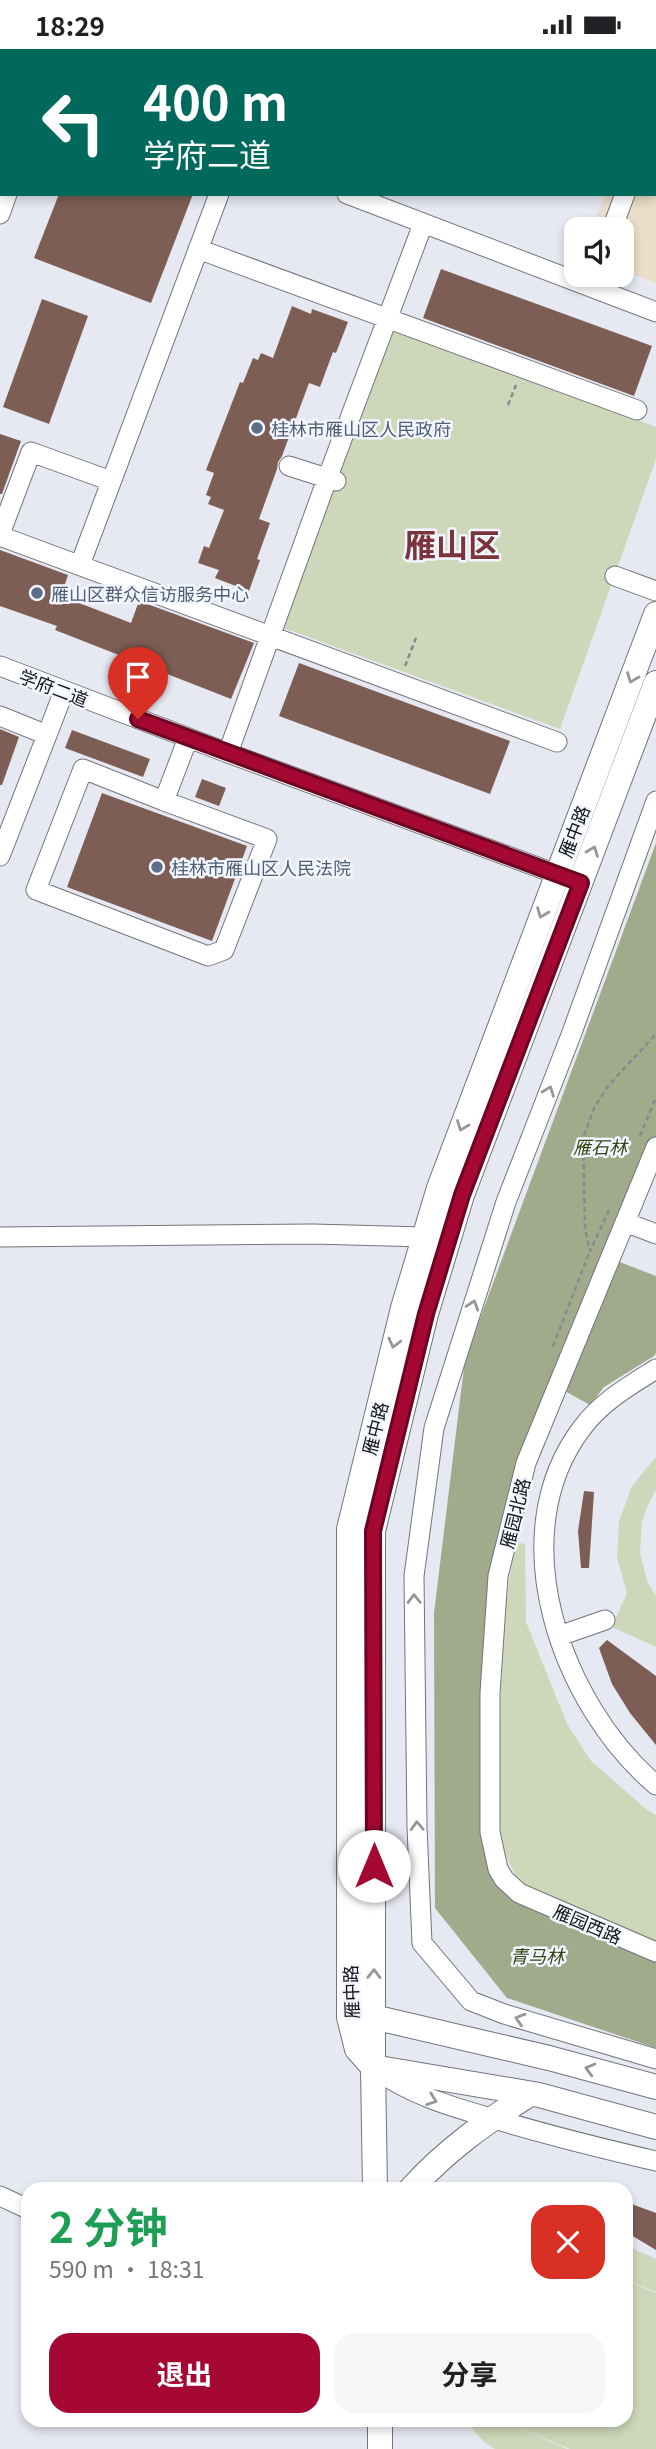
<!DOCTYPE html>
<html lang="zh">
<meta charset="utf-8">
<style>
:root{--surface:#fff;--page:#f6f6f6;--text:#202124;--muted:#757577;--accent:#a50833}
body{margin:0;font-family:Georgia,"Noto Sans SC",serif;background:var(--page);color:var(--text);height:100vh;display:flex;flex-direction:column;font-size:26px;white-space:nowrap}
*{box-sizing:border-box;margin:0}
p{font-size:23px;color:var(--muted)}
.icon{flex:none;width:38px;height:38px;fill:none;stroke:currentColor;stroke-width:2;stroke-linecap:round;stroke-linejoin:round}
.map{position:relative;flex:1;overflow:hidden}
.drawer{position:absolute;left:21px;top:2133px;width:612px;height:245px;display:flex;flex-direction:column;background:var(--surface);border-radius:21px;box-shadow:0 4px 10px #0003}
.drawer>*{flex:none}
.banner{position:absolute;left:0px;top:0px;width:656px;height:147px;box-shadow:0 4px 10px #0003;background:#00695c;color:#fff;overflow:hidden}
.controls{position:absolute;left:564px;top:168px;display:grid;gap:14px}
.controls a{display:grid;place-items:center;width:70px;height:70px;border-radius:14px;background:var(--surface);box-shadow:0 4px 10px #0003;font-size:35px}
.pin{position:absolute;display:grid;place-items:center;width:60px;height:60px;color:#fff;margin:-72px -30px;border-radius:50% 50% 50% 0;rotate:-45deg;box-shadow:0 0 7px #0007}
.pin .icon{rotate:45deg}
.me{position:absolute;width:77px;margin:-38px;rotate:0deg;stroke-linejoin:round;filter:drop-shadow(0 0 5px #0008)}
.turn{display:flex;align-items:center;gap:24px;height:147px;padding:0 28px;font-size:32px}
.turn .icon{width:91px;height:91px;stroke-width:2.5}
.turn b{display:block;font-size:49px;line-height:60px}
.round{display:grid;place-items:center;flex:none;width:74px;height:74px;border-radius:21px;background:var(--page)}
.overview{display:flex;align-items:center;justify-content:space-between;height:119px;padding:0 28px}
h1{font-size:42px;font-weight:700;line-height:52px;color:#1e9e55}
.button{display:flex;gap:14px;margin-top:auto;padding:14px 28px}
.button a{flex:1;height:80px;border-radius:21px;background:var(--accent);color:#fff;font-size:28px;font-weight:700;line-height:80px;text-align:center}
.button a+a{background:var(--page);color:var(--text)}
.status{display:flex;justify-content:space-between;align-items:center;height:49px;padding:0 35px;background:var(--surface);direction:ltr}
.status svg{height:19px;fill:currentColor}
.map>svg:first-child{display:block}
.commercial{fill:#eaddc9}
.green{fill:#ced7b9}
.forest{fill:#a1aa8b}
.building{fill:#7d5e54}
.lines{fill:none;stroke-linecap:round;stroke-linejoin:round}
.minor-casing{stroke:#72747c;stroke-width:21}
.major-casing{stroke:#72747c;stroke-width:26}
.path{stroke:#878990;stroke-width:2.5;stroke-dasharray:5 3.5;stroke-linecap:butt}
.minor{stroke:#fff;stroke-width:19}
.major{stroke:#fff;stroke-width:24}
.oneway{stroke:#969698}
.route-casing{stroke:#6b0521;stroke-width:18}
.route{stroke:#a50833;stroke-width:12}
.service-dot{fill:#5c6f8a;stroke:#f3f6ff;stroke-width:2.5}
.labels{text-anchor:middle;dominant-baseline:central;stroke-width:5;stroke-linejoin:round;paint-order:stroke}
.service-label{font-size:18px;fill:#4e5e75;stroke:#f3f6ff;text-anchor:start}
.street-label{font-size:18px;fill:#151619;stroke:#f3f6ff}
.park-label{font-size:18px;font-style:italic;fill:#384310;stroke:#f3f6ff}
.town-label{font-size:32px;font-weight:bold;fill:#7c343b;stroke:#f3f6ff}
</style>
<div class="status"><b>18:29</b><svg viewBox="0 0 49 12"><path d="M0 12V9h3v3zM5 12V6h3v6zM10 12V3h3v9zM15 12V0h3v12zM26 1h20v11H26zM47 4h2v5h-2z"/></svg></div>
<div class="map">
<svg width="656" height="2400" viewBox="0 0 656 2400">
<rect width="100%" height="100%" fill="#e6e8f2"/>
<path class="commercial" d="M489 0H656V234L621 221V180H592L605 145H654V2Z"/>
<path class="green" d="M393 280 656 378V410L560 680 281 578Z
M656 1408V1441L647 1458 642 1472 640 1503 647 1532 656 1547V1598L612 1578 627 1544 617 1509 619 1472 632 1437Z
M514 1493 525 1495 526 1573 567 1675 591 1712 646 1760 656 1766V1895L519 1834 504 1803 497 1758 503 1580Z
M627 2197 656 2210V2243L627 2231Z
M627 2232 656 2244V2400H570L505 2373 567 2400H495L483 2392 465 2371H626Z"/>
<path class="forest" d="M656 794V1098L526 1414 498 1527 490 1783 504 1830 656 1903V1999L507 1949 435 1859 434 1564 465 1310Z
M617 1212 656 1227V1304L654 1307 604 1338 590 1356 563 1341Z"/>
<path class="building" d="M59 145H193L151 254 34 209Z
M441 220 652 297 634 347 423 269Z
M42 250 88 267 49 375 3 358Z
M292 257 311 265 312 260 348 273 336 304 333 303 320 338 309 334 282 407 278 413 277 420 259 470 270 474 257 510 260 511 249 542 215 529 219 521 198 514 204 497 209 499 224 461 208 455 211 448 206 446 214 424 206 421 240 333 243 334 253 309 258 311 261 304 273 309Z
M0 385 21 392 2 445H0Z
M0 501 68 526 61 547 131 574 139 552 254 594 231 650 55 581 57 577 0 557Z
M299 614 510 692 490 745 279 667Z
M0 680 19 688 2 736H0Z
M72 681 150 710 143 728 65 699Z
M202 730 226 739 219 757 195 748Z
M102 744 247 797 212 892 67 838Z
M584 1442 594 1443 589 1519H581L578 1482Z
M607 1591 656 1627V1696L630 1664 612 1635 599 1599Z
M626 2153 656 2164V2201L626 2183Z"/>
<g class="lines">
<g class="minor-casing">
<path id="minor" d="M536 0 541 2
M62 2V0
M238 2V0
M383 2 384 0
M0 17H2
M654 45 656 46
M654 69 656 65
M347 145 656 263
M0 165 7 145
M612 180 625 145
M198 200 637 361
M289 417 336 432
M0 485 31 403 111 432
M0 487 557 693
M80 516 219 145
M615 527 656 542
M0 617 228 704 570 830
M0 667 47 686 64 642
M228 704 327 430 423 175
M164 752 83 720 36 841 208 907 224 901 267 790 164 752 188 689
M656 752 571 986 506 1153 434 1379 414 1527 417 1778 422 1894 471 1952 504 1965 656 2010
M0 807 47 686
M656 1098 526 1414 498 1527 490 1644V1783L498 1820 504 1830 519 1844 656 1903
M625 1173 656 1185
M0 1188 313 1185 424 1188 437 1191
M656 1320C629 1337 601 1353 582 1379 500 1487 562 1656 656 1736
M559 1587 605 1571
M373 2019C414 2048 453 2058 501 2072 552 2087 604 2100 656 2112
M0 2147 28 2160"/>
</g>
<g class="major-casing">
<path id="major" d="M373 1968 549 2009 656 2038
M373 2018 357 2000 349 1968V1480L403 1259 439 1139 656 565
M373 2018 539 2046 656 2078
M375 2140 373 2018V1482L426 1265 462 1146 656 634
M411 2140C446 2101 486 2073 530 2045
M380 2371V2400"/>
</g>
<path class="path" d="M508 356 516 336
M405 617 416 589
M640 1087 656 1048
M609 1161 590 1202 585 1179 583 1089 595 1057 609 1036 656 985
M553 1297 590 1202"/>
<use href="#minor" class="minor"/>
<use href="#major" class="major"/>
</g>
<defs><path id="oneway-chevron" d="M-2-3.5L2.5 0L-2 3.5" fill="none" stroke-width="1.6" stroke-linecap="round" stroke-linejoin="round" transform="scale(1.75)"/></defs>
<g class="oneway">
<use href="#oneway-chevron" transform="translate(632 629) rotate(111)"/>
<use href="#oneway-chevron" transform="translate(593 802) rotate(-69)"/>
<use href="#oneway-chevron" transform="translate(542 864) rotate(111)"/>
<use href="#oneway-chevron" transform="translate(549 1042) rotate(-69)"/>
<use href="#oneway-chevron" transform="translate(462 1077) rotate(111)"/>
<use href="#oneway-chevron" transform="translate(473 1256) rotate(-72)"/>
<use href="#oneway-chevron" transform="translate(394 1294) rotate(104)"/>
<use href="#oneway-chevron" transform="translate(414 1550) rotate(-91)"/>
<use href="#oneway-chevron" transform="translate(417 1777) rotate(-92)"/>
<use href="#oneway-chevron" transform="translate(374 1925) rotate(-89)"/>
<use href="#oneway-chevron" transform="translate(520 1970) rotate(-163)"/>
<use href="#oneway-chevron" transform="translate(590 2020) rotate(-165)"/>
<use href="#oneway-chevron" transform="translate(432 2051) rotate(20)"/>
</g>
<g class="lines">
<g class="route-casing">
<path id="route" d="M138 670 581 834 462 1146 426 1265 373 1482 374 1817"/>
</g>
<use href="#route" class="route"/>
</g>
<g class="service-dot">
<circle cx="257" cy="379" r="7"/>
<circle cx="37" cy="544" r="7"/>
<circle cx="157" cy="818" r="7"/>
</g>
<g class="labels">
<g class="service-label">
<text x="271" y="379">桂林市雁山区人民政府</text>
<text x="51" y="544">雁山区群众信访服务中心</text>
<text x="171" y="818">桂林市雁山区人民法院</text>
</g>
<g class="street-label">
<text transform="translate(54 638) rotate(21)">学府二道</text>
<text transform="translate(573 782) rotate(-69)">雁中路</text>
<text transform="translate(374 1379) rotate(-76)">雁中路</text>
<text transform="translate(514 1464) rotate(-76)">雁园北路</text>
<text transform="translate(588 1874) rotate(23)">雁园西路</text>
<text transform="translate(350 1943) rotate(-92)">雁中路</text>
</g>
<g class="park-label">
<text x="600" y="1097">雁石林</text>
<text x="537" y="1906">青马林</text>
</g>
<g class="town-label">
<text x="452" y="494">雁山区</text>
</g>
</g>
</svg>
<div class="controls">
<a><svg class="icon" aria-label="sound" viewBox="0 0 24 24"><path d="M4 9h4l5-4v14l-5-4H4zM17 9q2 3 0 6"/></svg></a>
</div>
<div class="pin" style="left:138px;top:670px;background:#d93025"><svg class="icon" aria-label="arrive" viewBox="0 0 24 24"><path d="M6 21V4h12l-3 4 3 4H6"/></svg></div>
<svg class="me" style="left:374px;top:1817px" viewBox="-20 -20 40 40"><circle r="19" fill="#fff"/><path d="M0-13L10 11 0 6-10 11z" fill="#a50833"/></svg>
<div class="banner">
<div class="turn"><svg class="icon" aria-label="left" viewBox="0 0 24 24"><path d="M17 20v-9H6M10 6l-5 5 5 5"/></svg><div><b>400 m</b>学府二道</div></div>
</div>
<section class="drawer">
<div class="overview"><div><h1>2 分钟</h1><p>590 m · 18:31</p></div><a class="round" style="background:#d93025;color:#fff"><svg class="icon" aria-label="close" viewBox="0 0 24 24"><path d="M6 6l12 12M18 6L6 18"/></svg></a></div>
<div class="button"><a>退出</a><a>分享</a></div>
</section>
</div>
